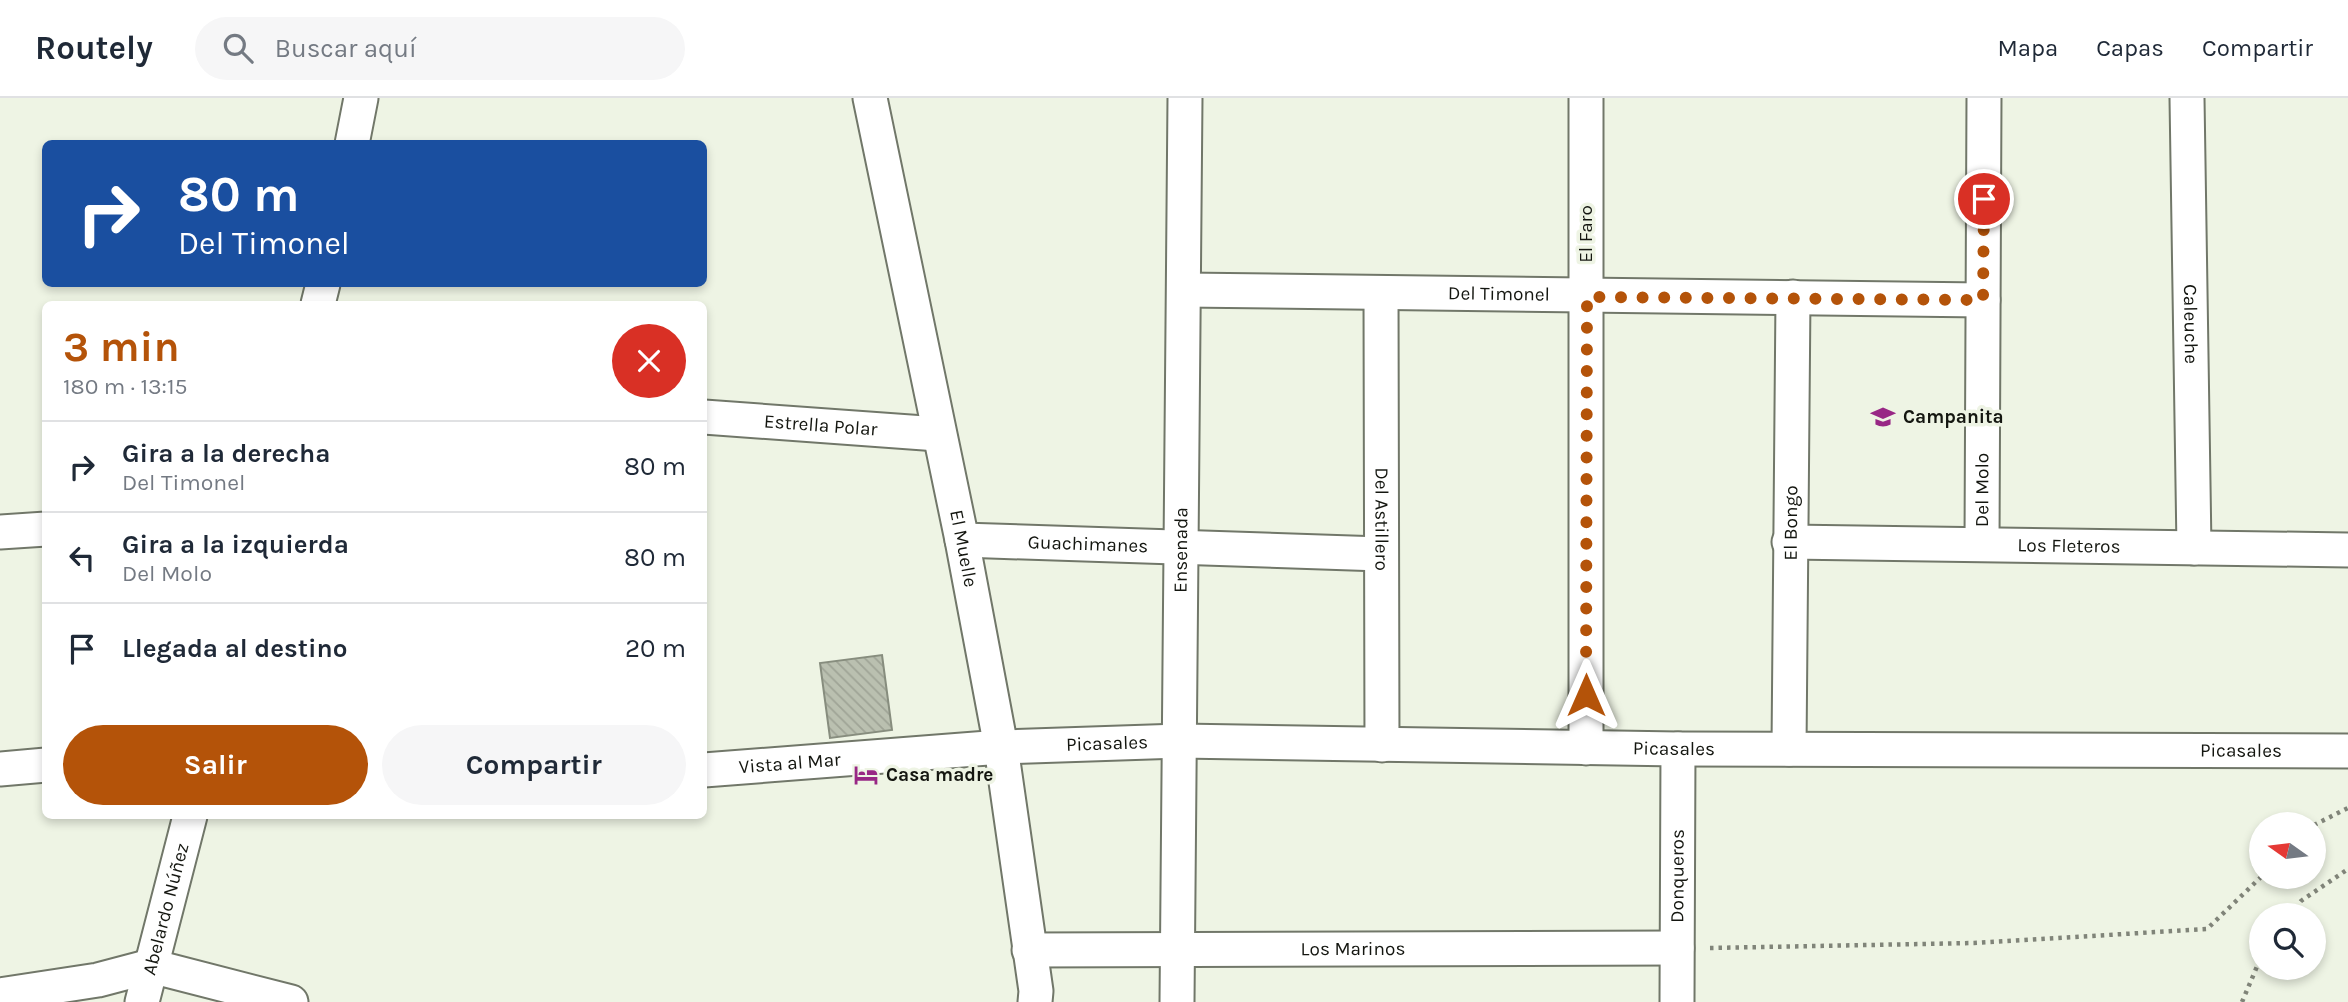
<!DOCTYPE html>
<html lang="es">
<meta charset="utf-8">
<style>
:root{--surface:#fff;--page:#f6f6f7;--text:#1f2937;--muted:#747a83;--line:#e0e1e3;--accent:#b45309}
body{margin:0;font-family:Karla,sans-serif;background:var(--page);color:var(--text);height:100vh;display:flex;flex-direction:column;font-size:26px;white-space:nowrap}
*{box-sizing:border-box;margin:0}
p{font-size:23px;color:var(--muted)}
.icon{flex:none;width:38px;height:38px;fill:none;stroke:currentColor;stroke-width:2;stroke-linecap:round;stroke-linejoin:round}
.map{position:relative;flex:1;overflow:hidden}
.details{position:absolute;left:42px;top:203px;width:665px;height:518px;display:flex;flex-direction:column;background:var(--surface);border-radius:10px;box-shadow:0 4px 10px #0003}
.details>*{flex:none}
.guide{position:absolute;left:42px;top:42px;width:665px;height:147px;border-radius:10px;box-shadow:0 4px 10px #0003;background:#1a4fa0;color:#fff;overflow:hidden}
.needle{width:46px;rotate:284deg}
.buttons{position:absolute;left:2249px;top:714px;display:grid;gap:14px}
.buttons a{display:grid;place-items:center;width:77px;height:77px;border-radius:50%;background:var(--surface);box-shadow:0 4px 10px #0003;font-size:35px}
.pin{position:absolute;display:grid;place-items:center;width:60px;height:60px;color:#fff;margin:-30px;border:4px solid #fff;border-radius:50%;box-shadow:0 2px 7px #0007}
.me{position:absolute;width:77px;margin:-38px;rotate:0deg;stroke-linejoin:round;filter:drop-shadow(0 0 5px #0008)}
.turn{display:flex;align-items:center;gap:24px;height:147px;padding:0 21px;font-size:32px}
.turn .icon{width:91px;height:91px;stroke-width:2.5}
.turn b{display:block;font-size:49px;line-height:60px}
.round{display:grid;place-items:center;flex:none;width:74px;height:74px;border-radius:37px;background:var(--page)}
.overview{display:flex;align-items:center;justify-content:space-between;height:119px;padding:0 21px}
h1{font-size:42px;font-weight:700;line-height:52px;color:var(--accent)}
.primary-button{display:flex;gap:14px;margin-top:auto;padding:14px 21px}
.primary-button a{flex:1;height:80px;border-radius:42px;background:var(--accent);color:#fff;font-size:28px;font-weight:700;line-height:80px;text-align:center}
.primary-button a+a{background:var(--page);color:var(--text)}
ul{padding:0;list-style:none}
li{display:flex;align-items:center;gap:21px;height:91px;padding:0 21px;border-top:2px solid var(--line)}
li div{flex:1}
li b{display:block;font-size:26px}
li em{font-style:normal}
header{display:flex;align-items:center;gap:42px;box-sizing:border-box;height:98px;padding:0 35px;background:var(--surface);border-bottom:2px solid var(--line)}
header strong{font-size:33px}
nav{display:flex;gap:38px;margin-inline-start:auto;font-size:24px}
.search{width:490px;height:63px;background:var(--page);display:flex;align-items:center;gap:18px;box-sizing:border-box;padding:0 24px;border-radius:38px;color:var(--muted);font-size:26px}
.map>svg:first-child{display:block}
.building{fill:url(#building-back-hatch);stroke:#878d7e;stroke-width:2}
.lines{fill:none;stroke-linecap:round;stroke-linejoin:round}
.street-casing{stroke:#717769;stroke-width:37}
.path{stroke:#808479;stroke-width:4.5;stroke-dasharray:3.5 5;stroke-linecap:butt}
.street{stroke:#fff;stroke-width:33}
.route{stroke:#b45309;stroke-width:12;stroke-dasharray:0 21.6}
.labels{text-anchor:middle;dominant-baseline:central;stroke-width:7;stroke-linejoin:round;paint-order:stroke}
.street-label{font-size:19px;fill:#141610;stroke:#eef4e4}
.poi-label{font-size:19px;font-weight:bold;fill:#141610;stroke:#eef4e4;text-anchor:start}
</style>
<header>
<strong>Routely</strong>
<div class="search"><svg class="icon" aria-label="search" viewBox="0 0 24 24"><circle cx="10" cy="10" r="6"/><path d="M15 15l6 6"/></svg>Buscar aquí</div>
<nav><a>Mapa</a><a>Capas</a><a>Compartir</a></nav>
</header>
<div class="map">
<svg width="2348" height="904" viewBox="0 0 2348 904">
<defs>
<pattern id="building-back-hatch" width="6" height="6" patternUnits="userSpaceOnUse" patternTransform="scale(1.75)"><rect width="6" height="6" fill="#bac0b0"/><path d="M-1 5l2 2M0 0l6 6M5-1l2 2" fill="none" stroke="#9fa496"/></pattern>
</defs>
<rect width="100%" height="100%" fill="#eef4e4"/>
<path class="building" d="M882 557 892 632 830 640 820 565Z"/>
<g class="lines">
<g class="street-casing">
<g id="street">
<path id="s1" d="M870 0 962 442 1001 649 1036 893 1035 904"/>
<path id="s2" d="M2187 0 2194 450"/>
<path d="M352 46 361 0"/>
<path id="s3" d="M1184 192 1983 202"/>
<path id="s4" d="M1381 195 1382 647"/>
<path d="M318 206 323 186"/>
<path id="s5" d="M704 319 938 336"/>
<path d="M0 434 46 431"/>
<path id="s6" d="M962 442 1381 456"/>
<path id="s7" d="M1789 444 2348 452"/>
<path id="s8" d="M1982 446 1984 0"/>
<path d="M1586 650V0"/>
<path id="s9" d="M1789 651 1793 199"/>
<path d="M0 671 46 667"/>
<path id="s10" d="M704 672 1001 649 1180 643 1678 651 2348 653"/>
<path id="s11" d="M1029 852 1677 850"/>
<path d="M0 897 98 882 151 868 291 904"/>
<path id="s12" d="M142 904 190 718"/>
<path id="s13" d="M1177 904 1185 0"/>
<path id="s14" d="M1677 904 1678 651"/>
</g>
</g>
<path class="path" d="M2314 727 2348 710
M2290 817 2301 803 2348 771
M1710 850 1974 845 2207 831 2261 779
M2242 904 2261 859"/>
<use href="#street" class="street"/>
</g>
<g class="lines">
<path class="route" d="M1586 597 1587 199 1983 202 1984 101"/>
</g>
<defs>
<g id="school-bare" transform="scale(1.89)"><path d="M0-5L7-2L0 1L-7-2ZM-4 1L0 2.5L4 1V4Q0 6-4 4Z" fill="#982785" stroke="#eef4e4" stroke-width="2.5" paint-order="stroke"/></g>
<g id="hotel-bare" transform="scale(1.89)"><path d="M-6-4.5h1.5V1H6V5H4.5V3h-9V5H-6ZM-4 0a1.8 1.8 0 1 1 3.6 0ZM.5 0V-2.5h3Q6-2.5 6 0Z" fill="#982785" stroke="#eef4e4" stroke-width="2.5" paint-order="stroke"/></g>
</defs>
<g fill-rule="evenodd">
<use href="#school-bare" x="1883" y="319"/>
<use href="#hotel-bare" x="866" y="677"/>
</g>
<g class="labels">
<g class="street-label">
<text transform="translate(1586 136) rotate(-90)">El Faro</text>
<text stroke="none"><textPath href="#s3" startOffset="315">Del Timonel</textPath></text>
<text stroke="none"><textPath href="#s2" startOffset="226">Caleuche</textPath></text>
<text stroke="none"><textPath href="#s5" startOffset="117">Estrella Polar</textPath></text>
<text stroke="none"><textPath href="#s8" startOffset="54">Del Molo</textPath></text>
<text stroke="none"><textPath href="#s4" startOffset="226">Del Astillero</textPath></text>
<text stroke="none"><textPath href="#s9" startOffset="226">El Bongo</textPath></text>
<text stroke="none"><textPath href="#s6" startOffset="126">Guachimanes</textPath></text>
<text stroke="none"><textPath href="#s7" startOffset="280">Los Fleteros</textPath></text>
<text stroke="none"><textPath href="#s1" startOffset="460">El Muelle</textPath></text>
<text stroke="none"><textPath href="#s13" startOffset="452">Ensenada</textPath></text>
<text stroke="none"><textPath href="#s10" startOffset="404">Picasales</textPath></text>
<text stroke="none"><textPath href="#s10" startOffset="971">Picasales</textPath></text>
<text stroke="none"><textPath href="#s10" startOffset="1538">Picasales</textPath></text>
<text stroke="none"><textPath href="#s10" startOffset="86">Vista al Mar</textPath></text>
<text stroke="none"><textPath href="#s14" startOffset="126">Donqueros</textPath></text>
<text stroke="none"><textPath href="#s12" startOffset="96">Abelardo Núñez</textPath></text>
<text stroke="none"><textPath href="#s11" startOffset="324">Los Marinos</textPath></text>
</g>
<g class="poi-label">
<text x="1903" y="319">Campanita</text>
<text x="886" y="677">Casa madre</text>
</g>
</g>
</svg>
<div class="buttons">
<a><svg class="needle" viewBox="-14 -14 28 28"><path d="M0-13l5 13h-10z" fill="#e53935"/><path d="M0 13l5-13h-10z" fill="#747a83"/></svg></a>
<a><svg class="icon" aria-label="search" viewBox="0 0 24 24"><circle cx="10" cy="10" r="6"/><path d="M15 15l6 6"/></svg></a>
</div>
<div class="pin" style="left:1984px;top:101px;background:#d93025"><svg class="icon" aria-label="arrive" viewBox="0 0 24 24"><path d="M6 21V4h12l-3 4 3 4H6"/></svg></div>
<svg class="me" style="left:1586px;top:597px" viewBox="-20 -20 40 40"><path d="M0-17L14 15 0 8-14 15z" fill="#b45309" stroke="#fff" stroke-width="4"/></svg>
<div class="guide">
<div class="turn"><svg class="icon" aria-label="right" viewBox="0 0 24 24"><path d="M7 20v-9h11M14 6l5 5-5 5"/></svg><div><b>80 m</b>Del Timonel</div></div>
</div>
<section class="details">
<div class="overview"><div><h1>3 min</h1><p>180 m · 13:15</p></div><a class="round" style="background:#d93025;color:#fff"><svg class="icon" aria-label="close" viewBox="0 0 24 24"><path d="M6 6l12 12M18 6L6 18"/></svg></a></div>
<ul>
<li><svg class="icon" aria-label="right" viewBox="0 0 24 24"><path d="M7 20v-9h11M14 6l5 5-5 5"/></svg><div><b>Gira a la derecha</b><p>Del Timonel</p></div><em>80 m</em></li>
<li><svg class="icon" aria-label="left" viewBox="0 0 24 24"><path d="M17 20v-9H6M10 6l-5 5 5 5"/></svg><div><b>Gira a la izquierda</b><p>Del Molo</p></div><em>80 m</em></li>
<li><svg class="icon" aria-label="arrive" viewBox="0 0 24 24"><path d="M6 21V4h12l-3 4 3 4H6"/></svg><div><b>Llegada al destino</b></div><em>20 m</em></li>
</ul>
<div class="primary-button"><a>Salir</a><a>Compartir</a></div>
</section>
</div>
